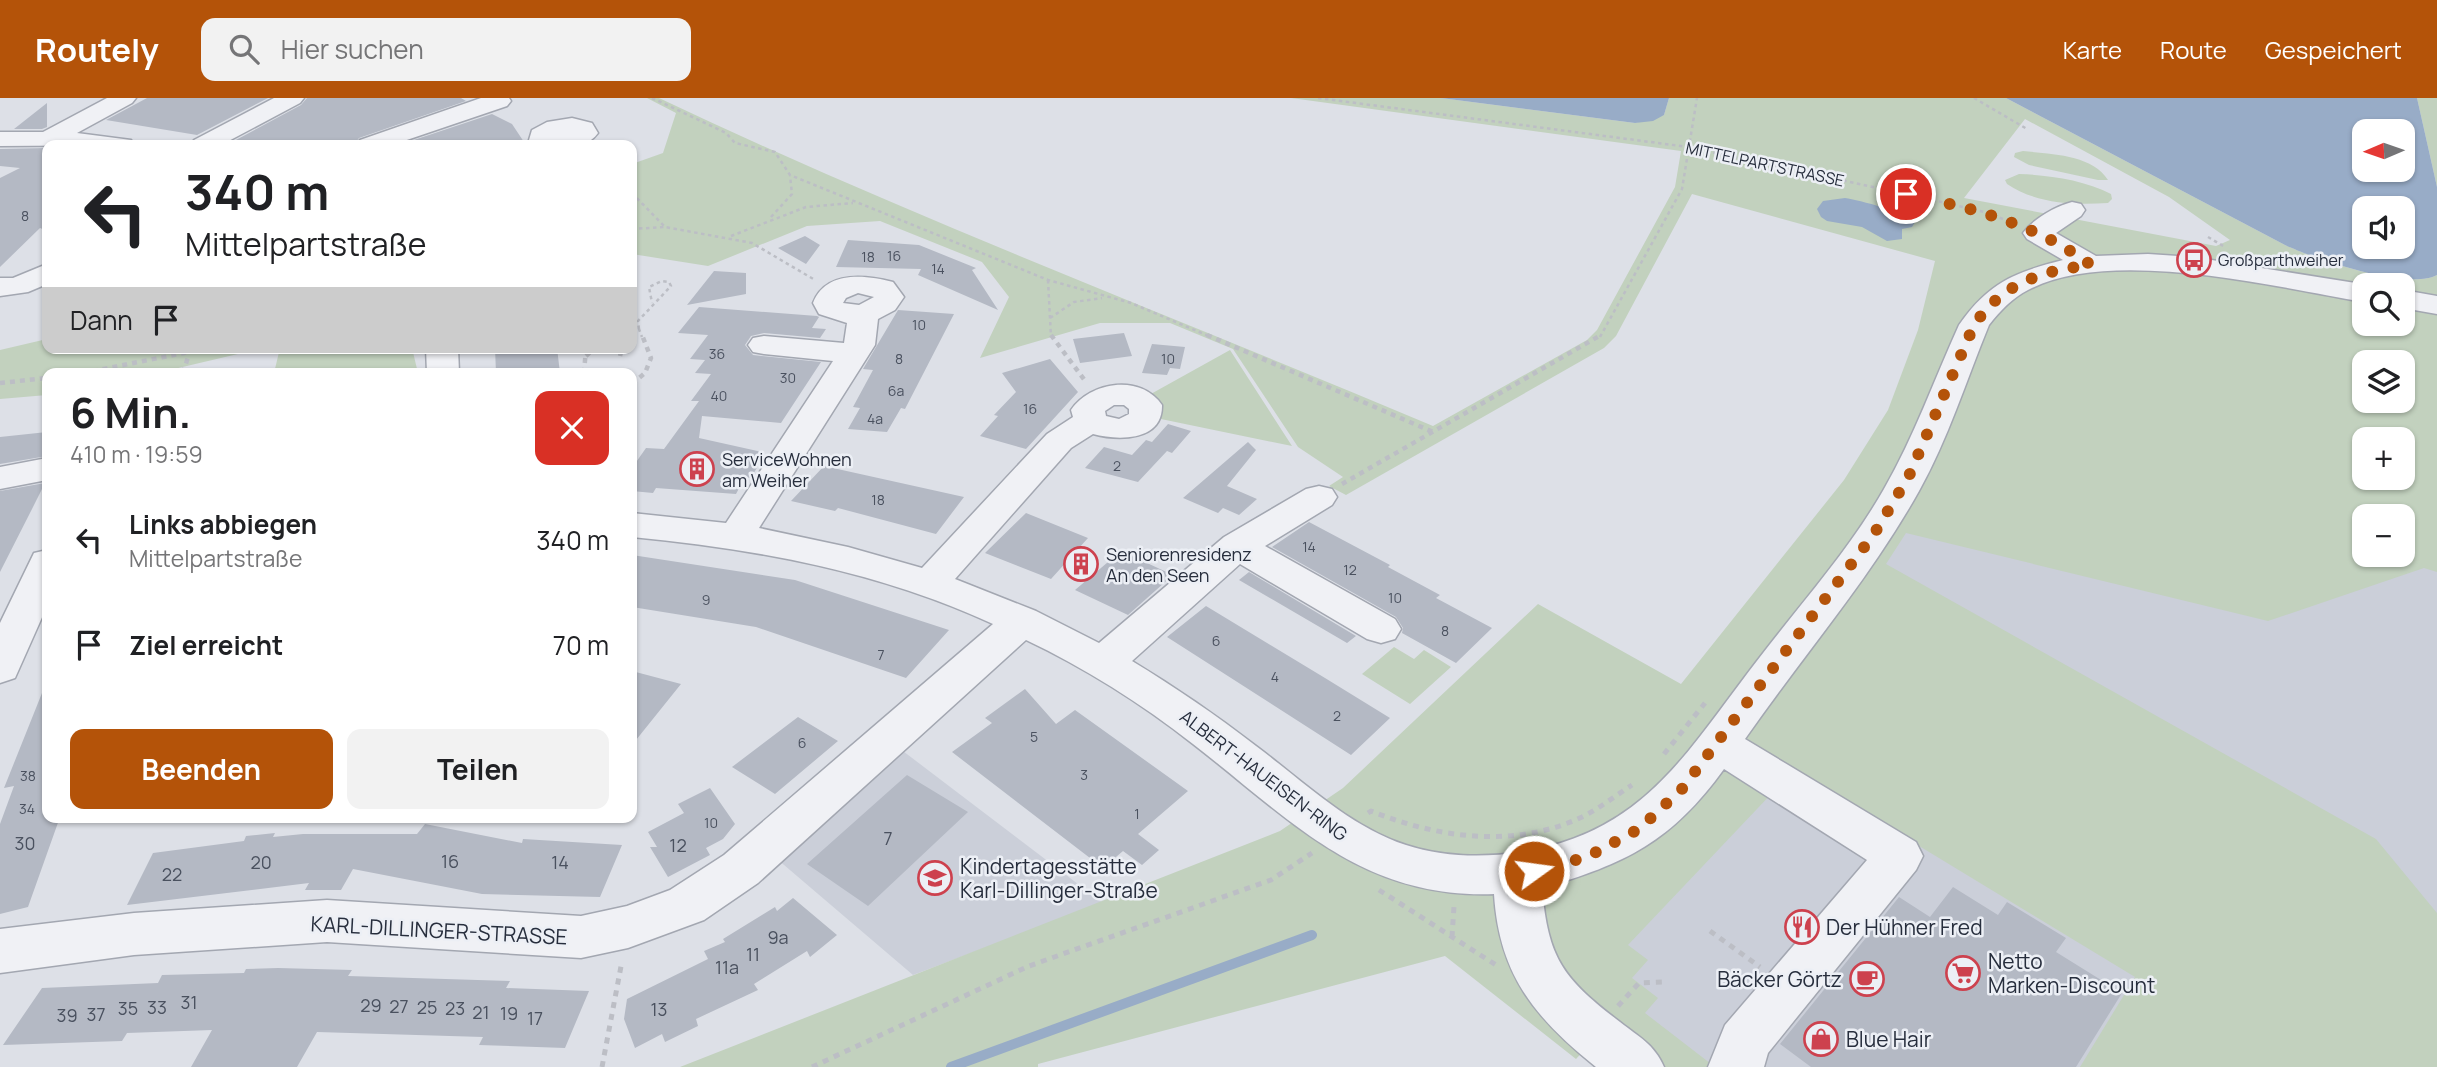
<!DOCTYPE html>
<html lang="de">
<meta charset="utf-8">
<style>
:root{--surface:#fff;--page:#f2f2f2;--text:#202124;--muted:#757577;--accent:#b45309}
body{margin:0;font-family:Manrope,sans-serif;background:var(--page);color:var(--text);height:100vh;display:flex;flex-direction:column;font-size:26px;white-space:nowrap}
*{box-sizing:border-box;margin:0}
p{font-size:23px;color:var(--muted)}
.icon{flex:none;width:38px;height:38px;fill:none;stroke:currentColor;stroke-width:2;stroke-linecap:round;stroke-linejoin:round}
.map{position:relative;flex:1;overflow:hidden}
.side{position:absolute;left:42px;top:270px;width:595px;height:455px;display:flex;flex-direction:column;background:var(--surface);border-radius:14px;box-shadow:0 2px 5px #0004}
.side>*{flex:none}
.guide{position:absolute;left:42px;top:42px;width:595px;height:214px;border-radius:14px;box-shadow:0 2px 5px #0004;background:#fff;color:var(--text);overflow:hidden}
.needle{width:46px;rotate:268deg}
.controls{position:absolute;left:2352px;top:21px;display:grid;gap:14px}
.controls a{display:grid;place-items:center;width:63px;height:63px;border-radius:14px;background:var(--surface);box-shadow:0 2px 5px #0004;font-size:35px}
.pin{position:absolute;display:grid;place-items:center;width:60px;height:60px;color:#fff;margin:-30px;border:4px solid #fff;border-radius:50%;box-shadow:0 2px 7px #0007}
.me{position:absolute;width:77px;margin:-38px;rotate:76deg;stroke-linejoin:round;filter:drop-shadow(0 0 5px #0008)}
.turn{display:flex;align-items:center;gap:24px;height:147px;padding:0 28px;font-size:32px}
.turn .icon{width:91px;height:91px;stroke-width:2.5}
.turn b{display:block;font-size:49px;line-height:60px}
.then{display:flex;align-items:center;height:66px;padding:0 28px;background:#0003;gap:14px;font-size:26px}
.round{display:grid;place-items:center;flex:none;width:74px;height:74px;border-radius:14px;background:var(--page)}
.summary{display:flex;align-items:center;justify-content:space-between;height:119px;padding:0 28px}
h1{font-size:42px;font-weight:700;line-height:52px}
.cta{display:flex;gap:14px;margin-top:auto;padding:14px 28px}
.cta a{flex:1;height:80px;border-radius:14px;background:var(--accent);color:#fff;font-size:28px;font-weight:700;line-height:80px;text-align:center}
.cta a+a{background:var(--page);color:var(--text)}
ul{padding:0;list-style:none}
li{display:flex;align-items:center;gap:21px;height:105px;padding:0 28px}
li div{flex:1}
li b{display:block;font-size:26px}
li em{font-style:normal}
header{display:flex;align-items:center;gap:42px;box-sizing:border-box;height:98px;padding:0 35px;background:var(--accent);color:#fff}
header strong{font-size:33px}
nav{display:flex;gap:38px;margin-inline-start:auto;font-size:24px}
.search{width:490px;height:63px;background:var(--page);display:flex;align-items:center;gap:18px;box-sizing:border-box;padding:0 24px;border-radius:14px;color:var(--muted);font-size:26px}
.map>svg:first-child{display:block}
.built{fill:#cbcfd9;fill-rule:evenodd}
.green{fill:#c2d1be;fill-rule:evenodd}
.water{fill:#98acc7;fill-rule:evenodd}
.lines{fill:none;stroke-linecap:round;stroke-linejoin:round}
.stream{stroke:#98acc7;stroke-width:10}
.building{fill:#b4b9c4}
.minor-casing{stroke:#a3a7b1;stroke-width:3}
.path-far2{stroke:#bcbec5;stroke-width:2.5;stroke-dasharray:3.5 3.5;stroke-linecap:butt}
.path-far1{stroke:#bcbec5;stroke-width:4.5;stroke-dasharray:5 5;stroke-linecap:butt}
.path{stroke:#bcbec5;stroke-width:5;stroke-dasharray:6 6;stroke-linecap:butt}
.minor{fill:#f0f1f5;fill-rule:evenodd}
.route{stroke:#b45309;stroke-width:12;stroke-dasharray:0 21.6}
.labels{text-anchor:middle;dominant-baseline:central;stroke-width:5;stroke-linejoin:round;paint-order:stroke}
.number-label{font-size:14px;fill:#4a515f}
.far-street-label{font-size:16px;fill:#272e3d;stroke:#eceff5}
.far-poi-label{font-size:16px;fill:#272e3d;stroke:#eceff5;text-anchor:start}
.poi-label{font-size:18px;fill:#272e3d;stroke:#eceff5;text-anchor:start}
.street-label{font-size:18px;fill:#272e3d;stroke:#eceff5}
.near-number-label{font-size:18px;fill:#4a515f}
.near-poi-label{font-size:21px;fill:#272e3d;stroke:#eceff5;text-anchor:start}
.near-street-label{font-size:21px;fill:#272e3d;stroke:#eceff5}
</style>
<header>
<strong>Routely</strong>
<div class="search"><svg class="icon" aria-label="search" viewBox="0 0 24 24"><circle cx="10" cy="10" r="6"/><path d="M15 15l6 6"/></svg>Hier suchen</div>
<nav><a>Karte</a><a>Route</a><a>Gespeichert</a></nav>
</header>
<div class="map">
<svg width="2437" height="969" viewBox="0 0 2437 969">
<rect width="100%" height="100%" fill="#dde0e7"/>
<path class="built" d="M2437 216V969H1654L1552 809 1905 435 2364 226H2403ZM2364 264H2403V303H2364ZM2364 341H2403V380H2364ZM2364 418H2403V457H2364Z
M895 647 1103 805 913 877 770 755Z"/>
<path class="green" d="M647 0H659C912 120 1175 219 1433 328L1587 242 1597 232 1675 89 1681 53 1291 0H1441L1635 25 1664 17 1669 0H2006L2285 147C2316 161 2407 193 2437 177V474L2424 470 2268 523 1906 435 1886 466 2376 741 2437 815V969H2080L2135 879 1794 672 1628 847 1648 862 1632 880 1658 900 1645 915 1715 969H1654L1605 930 1576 961 1445 858 1038 966V969H680L1280 733 1343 690 1538 506 1681 586 1844 382 1888 312 1918 232 1935 163 1692 96 1616 238 1604 250 1346 397 1329 388 1343 379 1298 349 1233 251 1170 225H1100L980 260 1009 199 982 164 880 123 807 128 708 168 632 156V66L663 55 676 15ZM2025 21 2169 99 2230 142 2216 148 1964 100ZM2364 187H2403V226H2364ZM2364 264H2403V303H2364ZM2364 341H2403V380H2364ZM2364 418H2403V457H2364Z
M2417 0H2437V89Z
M2023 53C2050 56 2092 56 2108 82H2098L2029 67 2014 59 2015 55Z
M2019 76C2049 77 2084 82 2111 96L2112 101 2108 105C2073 107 2037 106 2007 86L2005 82Z
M47 241V250H263L157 275H47V297L0 301V252Z
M280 250H412L418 275H274Z
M1230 252 1292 348 1156 320 1149 297Z
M1394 549 1414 561 1424 552 1451 569 1410 606 1362 576Z"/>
<path class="water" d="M1441 0H1669L1664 17 1653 23 1635 25Z
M2006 0H2417L2437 89V177C2408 193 2315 161 2285 147ZM2364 33H2403V72H2364ZM2364 110H2403V149H2364Z
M1845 100C1859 102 1908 115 1915 124L1912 129 1902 131V141L1887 143 1862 129 1827 123 1821 119 1817 111 1823 103Z"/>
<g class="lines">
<path class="stream" d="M951 969 1312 837"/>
</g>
<path class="building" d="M147 0H268L197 37 106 22Z
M307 0H461L466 3 359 40 354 47H300L290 43 273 47 236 42 301 7Z
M47 5V29L42 31H14Z
M492 16 512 26 526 47H399Z
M47 50V133L40 130 0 169V80L20 70 0 68V51Z
M805 138 820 147 806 166 778 150Z
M848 142 919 147 976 170 972 172 998 212 918 177 921 171 836 169Z
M714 173 746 175V196L687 207Z
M699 209 817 218 819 219 812 230 826 231 820 240 764 235 751 238 745 247 753 257 821 264 781 325 702 318 699 340 762 354 759 359H763L751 380 745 379 736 396 656 390 653 395 632 393V370L646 350 664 351 699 303H691L711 276 695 275 705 262 690 261 708 237 678 235Z
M898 212 954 216 905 311 901 310 887 334 848 331 860 310 853 309 873 272 863 271Z
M1124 235 1132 258 1080 265 1073 241Z
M1152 246 1185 249 1180 271 1170 270 1167 277 1142 275Z
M495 250H557L560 275H496Z
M1050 261 1078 294 1026 351 980 338 998 318 994 317 1016 294 1002 275Z
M1168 326 1191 333 1172 355 1167 353 1138 384 1085 370 1104 349 1132 357 1146 342 1152 344Z
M47 334V358L0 366V339Z
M1248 344 1256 352 1227 388 1257 401 1239 417 1223 410 1218 415 1183 400Z
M824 368 964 399 936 436 838 410 835 413 791 403Z
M45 385 31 413 0 474V393Z
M1026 415 1088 440 1051 481 985 455Z
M1309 424 1390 467 1388 469 1440 497 1436 500 1492 530 1456 565 1402 535 1403 530 1396 519 1272 449Z
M1121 453 1173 477 1128 517 1075 492Z
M632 457 795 482 949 532 906 580 756 529 632 509Z
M1249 474 1356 538 1347 545 1239 482Z
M1206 508 1325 580 1390 620 1351 657 1167 539Z
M632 573 681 586 632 647Z
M46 585 47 719H60L28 809 0 816V726L14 688 4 690Z
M1025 591 1056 626 1075 612 1188 693 1138 736 1159 752 1142 767 1123 753 1103 770 952 654 992 625 985 620Z
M798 619 838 643 775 696 732 669Z
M907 677 968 714 868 808 807 766Z
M710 690 735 726 723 741 706 750 710 757 668 779 650 749H657L648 734 684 715 678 706Z
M425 726 522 745 523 741 622 747 600 799 482 796 353 771 341 792H305L309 785 127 807 153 755 244 743 246 738 275 735 273 739 303 736H417Z
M1953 789 1998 817 2007 804 2066 840 2056 854 2122 895 2076 969H1811L1780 946 1899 799 1930 819Z
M793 800 837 837 810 859 807 853 754 886 758 892 696 921 698 928 665 944 662 936 635 950 624 921 627 901 708 861 704 853 725 844 723 841 775 809 777 813Z
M278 870 352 872 348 878 510 883 506 890 589 893 565 950 479 947 483 939 317 934 297 969H191L212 932 127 935 122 943 3 947 42 890 158 885 162 877 244 875 246 871Z"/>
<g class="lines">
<g class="minor-casing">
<path id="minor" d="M107 0H136L132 5 77 35 131 42 134 47 0 48V34H43Z
M274 0H304L300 5 221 47H191L194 42Z
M481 0H509L511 3 507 8 392 47H357L360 42Z
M572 20 592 25 598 35C585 54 554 47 532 47L529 42 532 32 547 24Z
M2072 104 2081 106 2085 112 2081 118 2056 135 2096 158 2148 156 2193 159 2368 187H2364V204C2275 189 2110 148 2028 192 2012 200 2000 213 1989 227 1966 283 1948 341 1919 393 1870 481 1802 559 1745 641L1916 744 1923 758 1916 772 1768 955 1764 969H1708L1725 927 1867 762 1724 671C1672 743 1626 766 1542 790 1548 862 1564 881 1620 924 1639 939 1654 946 1664 969H1596C1535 920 1499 877 1494 796 1361 801 1290 721 1193 646 1142 606 1085 570 1026 542L758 785 704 822 628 850 581 860 327 844 134 857 0 875V831L134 815 327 802 581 818 627 808 670 792 724 757 993 526C878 473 757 451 632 439V415L726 425 833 263 764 256 753 254 748 247 753 240 764 238 844 245 847 225 819 216 813 205C826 172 865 177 893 184L904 199 895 212 878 221 875 247 759 430 848 449 922 470 1047 336 1073 319 1071 312C1091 283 1141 276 1162 307 1163 343 1119 343 1093 336L1071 350 955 481 1036 513 1099 545 1224 439 1306 391 1319 388 1332 391 1337 399 1332 407 1265 448 1395 521 1401 531 1395 541 1381 545 1367 541 1240 466 1132 563C1175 589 1216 617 1256 648 1303 683 1350 729 1406 747 1442 759 1484 760 1521 754 1646 735 1689 650 1760 559 1802 504 1850 451 1884 391 1914 339 1934 282 1959 227 1988 185 2015 174 2063 162L2027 141 2023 135C2033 121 2056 108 2072 104ZM858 195 874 199 859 207 843 205 846 200ZM1114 307H1124L1129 311V316L1119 321 1106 318 1105 313Z
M47 166V186L28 194 0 198V180H13Z
M2403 192 2437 198V216L2403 210Z
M426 250H458L459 275H427Z
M47 360V382L0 391V369Z
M47 452V508L15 580 0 585V525L34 455Z"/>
</g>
<path class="path-far2" d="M652 0 726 35 735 45 775 54 790 77 1048 182 1131 205 1211 239
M1318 0 1688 49 1933 102 1984 114 2014 125
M1974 0 2027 31
M632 95 665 129 752 145 815 182
M771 119 792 96 790 78
M632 131 665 129
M731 138 806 109 853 105
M2208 139 2225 149
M1048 182 1051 239
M1050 220 1074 204 1102 200
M632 228 639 231 642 239
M639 231 638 223 671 188 669 184 662 183 649 189 652 205
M1600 239 1682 91 1697 0"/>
<path class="path-far1" d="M1051 237 1086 284
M1207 237 1433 334
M586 258 595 250
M620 258 622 250
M83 275 209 250
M183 275 189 256
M584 275 586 250
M0 285 47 280
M632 286 645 275 651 260 642 237
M1342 386 1601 237"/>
<path class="path" d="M1664 656 1705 605
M1368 715 1371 713C1438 740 1514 751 1582 719 1600 710 1615 698 1632 687
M1379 792 1496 867
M1710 833 1760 869
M1452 839 1454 808
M1618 908 1639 885 1663 884
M602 969 622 863
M812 969 1029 868 1271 782 1312 755"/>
<use href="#minor" class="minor"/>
</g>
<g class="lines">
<path class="route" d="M1534 773 1587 759 1639 731 1682 691 1874 436 1909 378 1974 227C2003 185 2041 173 2091 167 2036 126 1972 110 1906 96"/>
</g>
<defs>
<g id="bus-ring" transform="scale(1.75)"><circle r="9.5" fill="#eceff5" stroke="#cd414e" stroke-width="1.5"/><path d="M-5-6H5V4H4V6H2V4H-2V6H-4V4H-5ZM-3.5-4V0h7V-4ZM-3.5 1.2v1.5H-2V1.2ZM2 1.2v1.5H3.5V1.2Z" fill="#cd414e"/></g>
<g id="building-ring" transform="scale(1.75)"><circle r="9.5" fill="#eceff5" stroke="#cd414e" stroke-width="1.5"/><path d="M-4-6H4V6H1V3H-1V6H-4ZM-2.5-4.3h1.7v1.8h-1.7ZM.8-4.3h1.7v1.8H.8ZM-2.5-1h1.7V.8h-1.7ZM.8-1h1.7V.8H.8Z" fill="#cd414e"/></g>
<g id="school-ring" transform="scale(1.75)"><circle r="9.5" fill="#eceff5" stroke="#cd414e" stroke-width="1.5"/><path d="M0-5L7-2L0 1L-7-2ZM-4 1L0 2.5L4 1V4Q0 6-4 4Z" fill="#cd414e"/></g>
<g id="restaurant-ring" transform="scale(1.75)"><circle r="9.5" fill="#eceff5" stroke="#cd414e" stroke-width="1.5"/><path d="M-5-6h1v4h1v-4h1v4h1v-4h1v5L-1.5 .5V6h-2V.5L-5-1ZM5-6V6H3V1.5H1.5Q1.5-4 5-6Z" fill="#cd414e"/></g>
<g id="supermarket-ring" transform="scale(1.75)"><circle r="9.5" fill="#eceff5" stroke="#cd414e" stroke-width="1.5"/><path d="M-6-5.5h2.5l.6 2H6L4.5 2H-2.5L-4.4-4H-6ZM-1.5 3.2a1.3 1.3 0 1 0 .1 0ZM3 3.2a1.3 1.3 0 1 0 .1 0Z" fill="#cd414e"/></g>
<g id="cafe-ring" transform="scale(1.75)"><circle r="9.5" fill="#eceff5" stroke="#cd414e" stroke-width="1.5"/><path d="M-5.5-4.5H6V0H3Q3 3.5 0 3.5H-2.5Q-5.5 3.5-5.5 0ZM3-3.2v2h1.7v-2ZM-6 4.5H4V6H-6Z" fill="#cd414e"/></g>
<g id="shop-ring" transform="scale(1.75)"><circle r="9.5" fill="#eceff5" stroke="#cd414e" stroke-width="1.5"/><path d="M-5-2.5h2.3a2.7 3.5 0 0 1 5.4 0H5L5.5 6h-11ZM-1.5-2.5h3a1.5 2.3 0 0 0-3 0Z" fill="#cd414e"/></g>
</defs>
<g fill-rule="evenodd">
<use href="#bus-ring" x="2194" y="162"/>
<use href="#building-ring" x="697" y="371"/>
<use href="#building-ring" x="1081" y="466"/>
<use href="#school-ring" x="935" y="780"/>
<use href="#restaurant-ring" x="1802" y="829"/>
<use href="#supermarket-ring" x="1963" y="875"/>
<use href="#cafe-ring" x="1867" y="881"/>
<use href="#shop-ring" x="1821" y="941"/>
</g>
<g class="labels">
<g class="number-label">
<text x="25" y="117">8</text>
<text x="894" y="157">16</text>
<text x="868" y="158">18</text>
<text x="938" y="170">14</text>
<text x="919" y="226">10</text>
<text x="717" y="255">36</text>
<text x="899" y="260">8</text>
<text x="1168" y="260">10</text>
<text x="788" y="279">30</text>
<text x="896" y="292">6a</text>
<text x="719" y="297">40</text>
<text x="1030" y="310">16</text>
<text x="875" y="320">4a</text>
<text x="1117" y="367">2</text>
<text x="878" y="401">18</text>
<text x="1309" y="448">14</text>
<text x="1350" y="471">12</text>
<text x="1395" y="499">10</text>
<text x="706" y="501">9</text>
<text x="1445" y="532">8</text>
<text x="1216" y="542">6</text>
<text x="881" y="556">7</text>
<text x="1275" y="578">4</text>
<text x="1337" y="617">2</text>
<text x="1034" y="638">5</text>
<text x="802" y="644">6</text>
<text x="1084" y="676">3</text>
<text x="28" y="677">38</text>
<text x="27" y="710">34</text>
<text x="1137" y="715">1</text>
<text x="711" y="724">10</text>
</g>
<g class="far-street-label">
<text transform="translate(1765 66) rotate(12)">MITTELPARTSTRASSE</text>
</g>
<g class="far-poi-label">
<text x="2218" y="162">Großparthweiher</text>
</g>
<g class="poi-label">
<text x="722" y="361">ServiceWohnen<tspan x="722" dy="21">am Weiher</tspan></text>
<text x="1106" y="456">Seniorenresidenz<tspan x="1106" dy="21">An den Seen</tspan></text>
</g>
<g class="street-label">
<text transform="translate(1264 677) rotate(37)">ALBERT-HAUEISEN-RING</text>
</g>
<g class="near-number-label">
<text x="888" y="740">7</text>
<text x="25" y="745">30</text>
<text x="678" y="747">12</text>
<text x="450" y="763">16</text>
<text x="261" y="764">20</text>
<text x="560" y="764">14</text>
<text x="172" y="776">22</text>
<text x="778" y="839">9a</text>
<text x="753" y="856">11</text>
<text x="727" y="869">11a</text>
<text x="189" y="904">31</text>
<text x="371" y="907">29</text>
<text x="399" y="908">27</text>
<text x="157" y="909">33</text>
<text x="427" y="909">25</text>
<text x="128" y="910">35</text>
<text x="455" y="910">23</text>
<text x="659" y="911">13</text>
<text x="481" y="914">21</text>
<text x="509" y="915">19</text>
<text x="96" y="916">37</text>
<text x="67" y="917">39</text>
<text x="535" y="920">17</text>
</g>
<g class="near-poi-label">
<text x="960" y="768">Kindertagesstätte<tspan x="960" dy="24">Karl-Dillinger-Straße</tspan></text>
<text x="1826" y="829">Der Hühner Fred</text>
<text x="1988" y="863">Netto<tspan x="1988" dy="24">Marken-Discount</tspan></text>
<text x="1842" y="881" text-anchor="end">Bäcker Görtz</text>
<text x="1846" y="941">Blue Hair</text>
</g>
<g class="near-street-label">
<text transform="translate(439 832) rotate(3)">KARL-DILLINGER-STRASSE</text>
</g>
</g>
</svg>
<div class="controls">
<a><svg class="needle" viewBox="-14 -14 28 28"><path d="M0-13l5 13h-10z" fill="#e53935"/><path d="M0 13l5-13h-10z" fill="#757577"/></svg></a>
<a><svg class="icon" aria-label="sound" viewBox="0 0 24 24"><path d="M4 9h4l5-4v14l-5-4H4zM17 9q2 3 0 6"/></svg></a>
<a><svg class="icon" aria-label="search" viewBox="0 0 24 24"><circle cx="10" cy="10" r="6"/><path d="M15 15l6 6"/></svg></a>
<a><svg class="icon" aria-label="layers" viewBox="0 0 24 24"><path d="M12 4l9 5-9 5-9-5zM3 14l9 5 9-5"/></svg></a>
<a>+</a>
<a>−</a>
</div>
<div class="pin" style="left:1906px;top:96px;background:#d93025"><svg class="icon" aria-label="arrive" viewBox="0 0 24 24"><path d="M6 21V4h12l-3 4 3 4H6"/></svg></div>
<svg class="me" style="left:1534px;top:773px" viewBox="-20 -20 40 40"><circle r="17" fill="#b45309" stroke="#fff" stroke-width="3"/><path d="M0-11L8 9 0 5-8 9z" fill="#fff"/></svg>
<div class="guide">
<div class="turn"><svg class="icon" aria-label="left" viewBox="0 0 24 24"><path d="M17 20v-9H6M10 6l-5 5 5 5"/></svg><div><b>340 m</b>Mittelpartstraße</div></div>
<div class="then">Dann<svg class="icon" aria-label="arrive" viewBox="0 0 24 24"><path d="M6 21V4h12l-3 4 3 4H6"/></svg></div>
</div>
<section class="side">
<div class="summary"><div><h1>6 Min.</h1><p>410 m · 19:59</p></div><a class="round" style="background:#d93025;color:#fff"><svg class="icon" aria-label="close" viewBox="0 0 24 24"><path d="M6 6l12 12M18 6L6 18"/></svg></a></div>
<ul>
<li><svg class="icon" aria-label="left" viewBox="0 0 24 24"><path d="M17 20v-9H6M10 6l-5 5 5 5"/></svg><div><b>Links abbiegen</b><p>Mittelpartstraße</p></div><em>340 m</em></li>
<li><svg class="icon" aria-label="arrive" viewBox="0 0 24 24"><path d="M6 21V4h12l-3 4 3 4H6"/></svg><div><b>Ziel erreicht</b></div><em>70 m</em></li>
</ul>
<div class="cta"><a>Beenden</a><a>Teilen</a></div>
</section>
</div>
